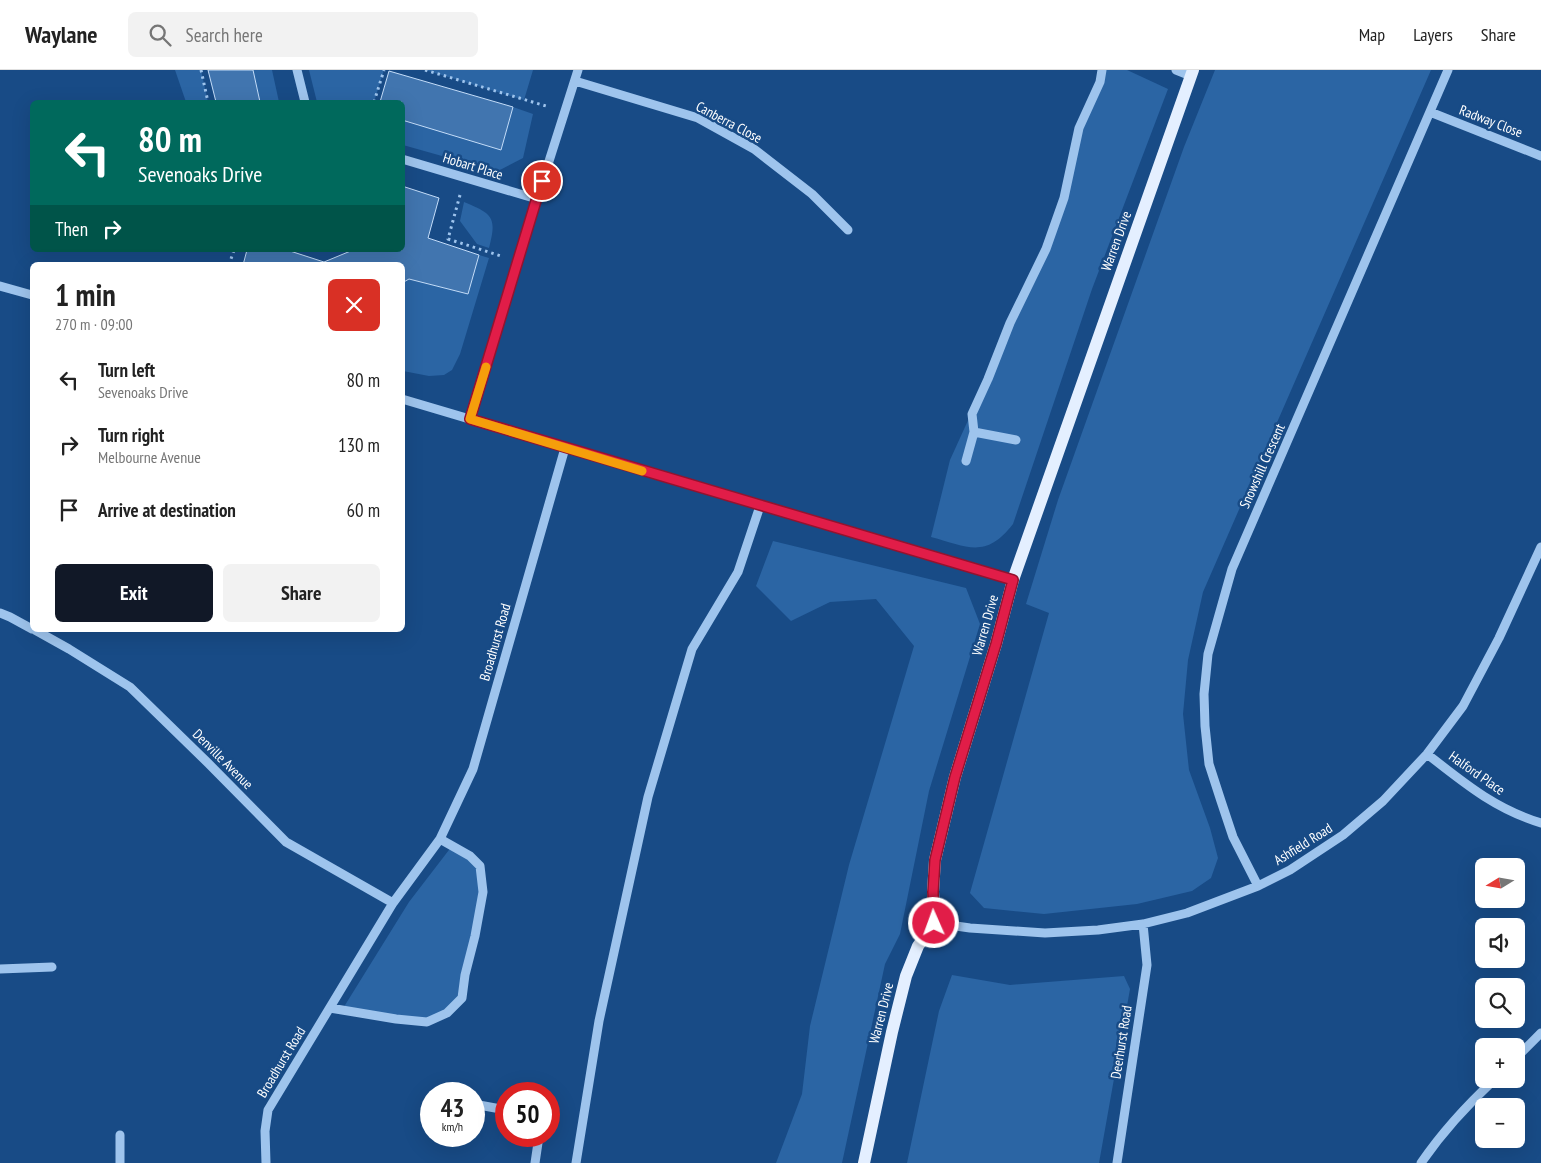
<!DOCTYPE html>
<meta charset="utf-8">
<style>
:root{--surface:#fff;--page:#f2f2f2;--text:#222;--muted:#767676;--line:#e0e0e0;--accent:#111827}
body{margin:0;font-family:"PT Sans Narrow",sans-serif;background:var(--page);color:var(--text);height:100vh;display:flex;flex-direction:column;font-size:19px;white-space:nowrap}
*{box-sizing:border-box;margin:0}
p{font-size:16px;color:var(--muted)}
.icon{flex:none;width:28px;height:28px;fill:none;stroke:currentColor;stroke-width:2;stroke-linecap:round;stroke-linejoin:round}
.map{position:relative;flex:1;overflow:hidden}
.side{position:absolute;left:30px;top:192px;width:375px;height:370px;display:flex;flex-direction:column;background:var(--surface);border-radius:8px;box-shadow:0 5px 20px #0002}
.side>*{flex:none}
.guide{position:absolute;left:30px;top:30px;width:375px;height:152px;border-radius:8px;box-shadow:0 5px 20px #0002;background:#00695c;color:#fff;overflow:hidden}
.needle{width:32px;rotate:259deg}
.buttons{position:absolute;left:1475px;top:788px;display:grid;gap:10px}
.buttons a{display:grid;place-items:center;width:50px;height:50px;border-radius:8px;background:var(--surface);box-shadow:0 5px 20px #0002;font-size:25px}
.speed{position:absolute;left:420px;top:1012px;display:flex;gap:10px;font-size:25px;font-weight:700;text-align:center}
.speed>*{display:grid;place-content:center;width:65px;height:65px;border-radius:50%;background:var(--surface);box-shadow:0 5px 20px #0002;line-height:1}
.speed small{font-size:12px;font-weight:400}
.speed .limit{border:8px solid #d22;background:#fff;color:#111}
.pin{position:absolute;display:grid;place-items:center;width:42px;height:42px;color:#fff;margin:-21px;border:2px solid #fff;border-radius:50%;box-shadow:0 1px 5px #0007}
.me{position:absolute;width:55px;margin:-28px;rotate:358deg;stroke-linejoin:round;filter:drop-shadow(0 0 4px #0008)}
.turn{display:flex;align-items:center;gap:18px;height:105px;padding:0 25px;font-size:22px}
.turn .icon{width:65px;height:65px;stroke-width:2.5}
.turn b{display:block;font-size:35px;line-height:42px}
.then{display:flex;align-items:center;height:48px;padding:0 25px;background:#0003;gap:10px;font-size:19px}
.round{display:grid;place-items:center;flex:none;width:52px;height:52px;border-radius:8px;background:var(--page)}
.overview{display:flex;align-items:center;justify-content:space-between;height:85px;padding:0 25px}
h1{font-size:30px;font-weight:700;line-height:38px}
.cta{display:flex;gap:10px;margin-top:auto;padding:10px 25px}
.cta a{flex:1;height:58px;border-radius:8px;background:var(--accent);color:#fff;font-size:20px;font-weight:700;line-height:58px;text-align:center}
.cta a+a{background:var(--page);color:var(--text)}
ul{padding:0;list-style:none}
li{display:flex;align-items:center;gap:15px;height:65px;padding:0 25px}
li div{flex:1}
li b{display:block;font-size:19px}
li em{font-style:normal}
header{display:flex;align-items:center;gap:30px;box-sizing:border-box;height:70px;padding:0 25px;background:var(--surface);border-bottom:1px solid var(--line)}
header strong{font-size:24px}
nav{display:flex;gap:28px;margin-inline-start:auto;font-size:18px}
.search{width:350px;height:45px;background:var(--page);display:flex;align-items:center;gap:12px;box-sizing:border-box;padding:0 18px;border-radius:8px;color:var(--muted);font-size:19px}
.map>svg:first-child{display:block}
.green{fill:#2b65a4}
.building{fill:#4175af;stroke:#c4ddf9}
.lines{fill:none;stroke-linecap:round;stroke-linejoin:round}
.path{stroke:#9ec4ed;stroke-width:3;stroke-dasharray:2.5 4;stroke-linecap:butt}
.minor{stroke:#9ec4ed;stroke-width:9}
.major{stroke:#e4efff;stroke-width:12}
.route-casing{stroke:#92132f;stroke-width:12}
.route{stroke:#e11d48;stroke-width:9}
.slow{stroke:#f59e0b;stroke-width:9}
.labels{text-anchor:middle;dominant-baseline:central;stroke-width:5;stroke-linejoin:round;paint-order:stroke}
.street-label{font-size:14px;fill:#fff;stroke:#184b86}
</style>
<header>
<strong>Waylane</strong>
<div class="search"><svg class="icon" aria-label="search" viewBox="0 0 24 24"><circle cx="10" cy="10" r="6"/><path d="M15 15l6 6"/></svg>Search here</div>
<nav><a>Map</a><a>Layers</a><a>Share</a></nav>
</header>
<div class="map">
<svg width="1541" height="1093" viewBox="0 0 1541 1093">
<rect width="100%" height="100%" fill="#184b86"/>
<path class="green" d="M175 0H201L208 32H186Z
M253 0H272L279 32H260Z
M309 0H384L374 32H317Z
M425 0H533L524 30Z
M1100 0H1127L1168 19 1092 219 1013 454C986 489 968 477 931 467L950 390 1046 179 1079 58Z
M1215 0H1431L1203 522 1188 590 1183 644 1189 700 1210 758 1218 788 1211 808 1192 821 1137 834 1044 844 984 838 970 823 1049 543 1026 534 1058 430 1184 77Z
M513 37 533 44 523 88 498 101 488 99 403 75 402 49 501 80Z
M464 132C493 144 497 147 489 178L477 174 460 151Z
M479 185 489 188 460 284 452 300 444 305 429 306 403 301V213L409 209 468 224Z
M773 471 966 518 980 554 929 721 900 864 885 894 842 1093H776L802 1024 810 956 849 795 914 576 876 529 830 532 791 551 756 516Z
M452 776 480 796 483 822 462 928 427 952 342 940 409 832Z
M952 905 1010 915 1124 906 1130 919 1099 1093H907L939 941Z"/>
<path class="building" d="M208 0H253L260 32H216Z
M389 1 513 37 501 80 402 50V32H380Z
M402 116 439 128 428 168 479 185 468 224 409 209 402 213V195H243L247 180H287L324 192 353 180H402Z"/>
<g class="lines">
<path class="path" d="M201 0 208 32
M425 0 546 36
M374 32 384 0
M460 125 448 169 501 186
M229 195 234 180"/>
<path class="minor" d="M297 0 305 32
M1176 0 1191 6
M575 11 698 48 754 79 812 124 848 160
M1430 42 1541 86
M402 89 537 129
M0 216 32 225
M402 329 1013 510
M470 349 537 129 578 0
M974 362 1016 370
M966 391 974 362 972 344 988 309 1010 253 1046 179 1064 128 1079 58 1100 12 1102 0
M0 543 10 547 32 559
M35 560 69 579 130 617 208 693 286 772 393 833
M1427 684C1464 713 1495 739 1541 753
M1258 816 1233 767 1221 731 1209 694 1205 656 1204 624 1208 584 1232 499 1448 0
M935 853 970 858 1045 863 1098 860 1143 854 1187 843 1258 816 1290 800 1343 765 1383 731 1427 684 1463 636 1499 568 1541 477
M0 899 52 897
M330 938 396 949 427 952 447 943 462 928 465 905 475 866 483 822 480 796 470 786 440 769
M1516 988 1541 963
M479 1035 506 1040
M120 1065V1093
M266 1093 265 1061 268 1040 393 833 440 769 473 699 565 378
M535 1093 539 1066
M576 1093 599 951 648 727 692 579 738 502 760 436
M1117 1093 1147 895 1143 854
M1421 1093C1443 1061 1466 1036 1495 1009"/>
<path class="major" d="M864 1093 892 962 906 906 918 876 935 853 933 822 935 790 955 707 996 574 1013 510 1193 0"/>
</g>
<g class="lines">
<g class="route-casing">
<path id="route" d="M542 111 470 349 1013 510 996 574 955 707 935 790 933 822 934 853"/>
</g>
<use href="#route" class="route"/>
<path class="slow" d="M486 297 470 349 642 401"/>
</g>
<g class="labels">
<g class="street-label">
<text transform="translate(1491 51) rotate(21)">Radway Close</text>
<text transform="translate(729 52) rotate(28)">Canberra Close</text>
<text transform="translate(473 96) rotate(17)">Hobart Place</text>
<text transform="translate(1116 171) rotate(-70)">Warren Drive</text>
<text transform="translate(1262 396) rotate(-66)">Snowshill Crescent</text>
<text transform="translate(985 555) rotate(-74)">Warren Drive</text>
<text transform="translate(495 572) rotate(-74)">Broadhurst Road</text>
<text transform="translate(223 689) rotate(45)">Denville Avenue</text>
<text transform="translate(1477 703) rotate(35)">Halford Place</text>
<text transform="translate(1303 774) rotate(-32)">Ashfield Road</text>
<text transform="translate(881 943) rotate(-76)">Warren Drive</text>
<text transform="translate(1121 972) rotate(-81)">Deerhurst Road</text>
<text transform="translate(281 992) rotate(-59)">Broadhurst Road</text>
</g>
</g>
</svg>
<div class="buttons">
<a><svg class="needle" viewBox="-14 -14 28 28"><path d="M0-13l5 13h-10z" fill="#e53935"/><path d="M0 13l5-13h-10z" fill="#767676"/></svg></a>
<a><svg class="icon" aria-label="sound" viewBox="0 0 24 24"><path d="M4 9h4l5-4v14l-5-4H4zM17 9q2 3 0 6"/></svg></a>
<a><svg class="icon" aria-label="search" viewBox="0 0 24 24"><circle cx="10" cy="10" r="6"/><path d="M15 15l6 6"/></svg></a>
<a>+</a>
<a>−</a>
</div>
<div class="speed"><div>43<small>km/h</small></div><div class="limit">50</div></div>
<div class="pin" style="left:542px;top:111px;background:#d93025"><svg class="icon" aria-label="arrive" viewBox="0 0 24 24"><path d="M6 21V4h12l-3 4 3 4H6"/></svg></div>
<svg class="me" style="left:934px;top:853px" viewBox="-20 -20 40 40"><circle r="17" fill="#e11d48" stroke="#fff" stroke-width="3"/><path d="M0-11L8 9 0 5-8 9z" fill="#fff"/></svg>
<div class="guide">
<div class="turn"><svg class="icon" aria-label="left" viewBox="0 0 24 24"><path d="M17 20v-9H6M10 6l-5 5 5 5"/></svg><div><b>80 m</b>Sevenoaks Drive</div></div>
<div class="then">Then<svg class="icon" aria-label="right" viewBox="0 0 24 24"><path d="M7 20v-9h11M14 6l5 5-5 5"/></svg></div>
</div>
<section class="side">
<div class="overview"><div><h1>1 min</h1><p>270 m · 09:00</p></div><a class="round" style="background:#d93025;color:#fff"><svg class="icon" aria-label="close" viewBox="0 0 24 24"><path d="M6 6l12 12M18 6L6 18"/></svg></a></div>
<ul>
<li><svg class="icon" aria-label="left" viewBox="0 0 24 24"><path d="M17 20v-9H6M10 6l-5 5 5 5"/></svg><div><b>Turn left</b><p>Sevenoaks Drive</p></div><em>80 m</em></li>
<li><svg class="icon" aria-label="right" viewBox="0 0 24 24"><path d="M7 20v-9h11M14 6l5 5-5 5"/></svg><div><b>Turn right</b><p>Melbourne Avenue</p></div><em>130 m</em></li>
<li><svg class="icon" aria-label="arrive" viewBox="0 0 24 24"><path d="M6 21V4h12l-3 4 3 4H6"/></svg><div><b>Arrive at destination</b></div><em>60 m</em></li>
</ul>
<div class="cta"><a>Exit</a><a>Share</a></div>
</section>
</div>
